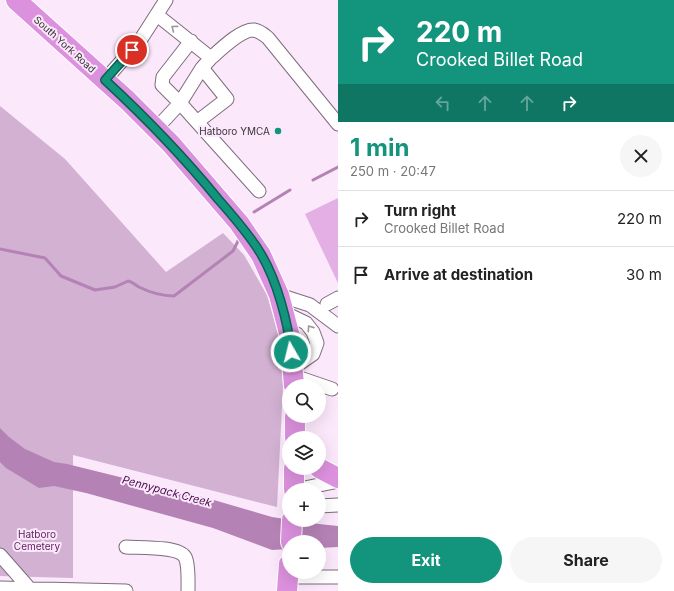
<!DOCTYPE html>
<meta charset="utf-8">
<style>
:root{--surface:#fff;--page:#f6f6f6;--text:#222;--muted:#767676;--line:#e0e0e0;--accent:#13947d}
body{margin:0;font-family:Inter,sans-serif;background:var(--page);color:var(--text);height:100vh;display:flex;flex-direction:column;font-size:15px;white-space:nowrap}
*{box-sizing:border-box;margin:0}
p{font-size:13px;color:var(--muted)}
.icon{flex:none;width:22px;height:22px;fill:none;stroke:currentColor;stroke-width:2;stroke-linecap:round;stroke-linejoin:round}
.map{position:relative;flex:1;overflow:hidden}
.side{display:flex;flex-direction:column;background:var(--surface);width:336px}
.side>*{flex:none}
.banner{background:#13947d;color:#fff;overflow:hidden}
.fabs{position:absolute;left:282px;top:379px;display:grid;gap:8px}
.fabs a{display:grid;place-items:center;width:44px;height:44px;border-radius:50%;background:var(--surface);box-shadow:0 4px 16px #0002;font-size:20px}
.pin{position:absolute;display:grid;place-items:center;width:34px;height:34px;color:#fff;margin:-17px;border:2px solid #fff;border-radius:50%;box-shadow:0 1px 4px #0007}
.me{position:absolute;width:44px;margin:-22px;rotate:352deg;stroke-linejoin:round;filter:drop-shadow(0 0 3px #0008)}
.turn{display:flex;align-items:center;gap:14px;height:84px;padding:0 12px;font-size:18px}
.turn .icon{width:52px;height:52px;stroke-width:2.5}
.turn b{display:block;font-size:28px;line-height:34px}
.lanes{display:flex;align-items:center;height:38px;padding:0 12px;background:#0003;justify-content:center;gap:20px;direction:ltr}
.lanes .off{opacity:.35}
.round{display:grid;place-items:center;flex:none;width:42px;height:42px;border-radius:21px;background:var(--page)}
.head{display:flex;align-items:center;justify-content:space-between;height:68px;padding:0 12px}
h1{font-size:24px;font-weight:700;line-height:30px;color:var(--accent)}
.primary-button{display:flex;gap:8px;margin-top:auto;padding:8px 12px}
.primary-button a{flex:1;height:46px;border-radius:24px;background:var(--accent);color:#fff;font-size:16px;font-weight:700;line-height:46px;text-align:center}
.primary-button a+a{background:var(--page);color:var(--text)}
ul{padding:0;list-style:none}
li{display:flex;align-items:center;gap:12px;height:56px;padding:0 12px;border-top:1px solid var(--line)}
li div{flex:1}
li b{display:block;font-size:15px}
li em{font-style:normal}
main{display:flex;flex:1;min-height:0}
.map>svg:first-child{display:block}
.green{fill:#d2b1d2}
.water{fill:#b582b6}
.lines{fill:none;stroke-linecap:round;stroke-linejoin:round}
.stream{stroke:#b582b6;stroke-width:3}
.building{fill:#e4afe5}
.minor-casing{stroke:#7d6d7d;stroke-width:15}
.highway-casing{stroke:#fff;stroke-width:22}
.minor{stroke:#fff;stroke-width:13}
.highway{stroke:#dc91de;stroke-width:20}
.oneway{stroke:#9c999c}
.route-casing{stroke:#0c6051;stroke-width:10}
.route{stroke:#13947d;stroke-width:7}
.poi-dot{fill:#13947d;stroke:#fbe8fb;stroke-width:1.5}
.labels{text-anchor:middle;dominant-baseline:central;stroke-width:4;stroke-linejoin:round;paint-order:stroke}
.street-label{font-size:10px;fill:#3a333a;stroke:#fbe8fb}
.poi-label{font-size:10px;fill:#3a333a;stroke:#fbe8fb;text-anchor:end}
.park-label{font-size:10px;fill:#602262;stroke:#fbe8fb}
.water-label{font-size:11px;font-style:italic;fill:#4a0a4d;stroke:#fbe8fb}
</style>
<main>
<div class="map">
<svg width="338" height="591" viewBox="0 0 338 591">
<rect width="100%" height="100%" fill="#fbe8fb"/>
<path class="green" d="M0 106 65 159 166 272 223 233 244 255 267 295 279 337 283 386 277 507 73 455V578L0 576Z"/>
<path class="water" d="M0 428 9 437 25 449 54 462 67 464 140 482 171 491 207 498 272 517 319 524 338 526V547L319 548V542H289V549L272 550 213 528 86 493 54 486 39 488 6 468 0 462Z"/>
<g class="lines">
<path class="stream" d="M313 180 338 167
M254 212 290 190
M0 249 45 258 61 276 95 290 115 287 128 281C133 282 135 285 139 287 149 292 163 296 174 296L233 251 239 239"/>
</g>
<path class="building" d="M338 198V283L305 214Z"/>
<g class="lines">
<g class="minor-casing">
<path id="minor" d="M157 15 211 58 202 68 227 99 197 122 259 191
M211 58C220 50 241 29 254 30 260 31 263 34 268 38L338 124
M105 80 141 39 166 0
M197 122 180 103 202 68
M156 129 180 103 162 85 163 77 191 41
M279 295 310 305 338 326
M327 304 338 298
M283 312 306 323 313 332 317 343 313 354 293 368
M294 376 332 389
M295 490 338 481
M319 506 338 505
M126 547C139 548 178 546 185 557 189 564 188 583 188 591
M0 555 29 588
M288 577H338
M0 588 126 591"/>
</g>
<g class="highway-casing">
<path id="highway" d="M16 0 127 100 171 144 239 223 261 255 279 295 290 337 294 386
M295 438V416
M319 468 338 478
M294 490V468
M291 542 292 520
M287 591 289 564"/>
</g>
<use href="#minor" class="minor"/>
<use href="#highway" class="highway"/>
</g>
<defs><path id="oneway-chevron" d="M-2-3.5L2.5 0L-2 3.5" fill="none" stroke-width="1.6" stroke-linecap="round" stroke-linejoin="round"/></defs>
<g class="oneway">
<use href="#oneway-chevron" transform="translate(174 28) rotate(-143)"/>
<use href="#oneway-chevron" transform="translate(310 328) rotate(-125)"/>
</g>
<g class="lines">
<g class="route-casing">
<path id="route" d="M132 50 105 80C145 117 183 156 218 199 233 216 249 234 261 254 277 281 288 322 291 352"/>
</g>
<use href="#route" class="route"/>
</g>
<circle class="poi-dot" cx="278" cy="131" r="4"/>
<g class="labels">
<g class="street-label">
<text transform="translate(65 44) rotate(42)">South York Road</text>
</g>
<g class="poi-label">
<text x="270" y="131">Hatboro YMCA</text>
</g>
<g class="park-label">
<text x="37" y="534">Hatboro<tspan x="37" dy="12">Cemetery</tspan></text>
</g>
<g class="water-label">
<text transform="translate(167 491) rotate(15)">Pennypack Creek</text>
</g>
</g>
</svg>
<div class="fabs">
<a><svg class="icon" aria-label="search" viewBox="0 0 24 24"><circle cx="10" cy="10" r="6"/><path d="M15 15l6 6"/></svg></a>
<a><svg class="icon" aria-label="layers" viewBox="0 0 24 24"><path d="M12 4l9 5-9 5-9-5zM3 14l9 5 9-5"/></svg></a>
<a>+</a>
<a>−</a>
</div>
<div class="pin" style="left:132px;top:50px;background:#d93025"><svg class="icon" aria-label="arrive" viewBox="0 0 24 24"><path d="M6 21V4h12l-3 4 3 4H6"/></svg></div>
<svg class="me" style="left:291px;top:352px" viewBox="-20 -20 40 40"><circle r="17" fill="#13947d" stroke="#fff" stroke-width="3"/><path d="M0-11L8 9 0 5-8 9z" fill="#fff"/></svg>
</div>
<section class="side">
<div class="banner">
<div class="turn"><svg class="icon" aria-label="right" viewBox="0 0 24 24"><path d="M7 20v-9h11M14 6l5 5-5 5"/></svg><div><b>220 m</b>Crooked Billet Road</div></div>
<div class="lanes"><svg class="icon off" aria-label="left" viewBox="0 0 24 24"><path d="M17 20v-9H6M10 6l-5 5 5 5"/></svg><svg class="icon off" aria-label="ahead" viewBox="0 0 24 24"><path d="M12 20V5M6 11l6-6 6 6"/></svg><svg class="icon off" aria-label="ahead" viewBox="0 0 24 24"><path d="M12 20V5M6 11l6-6 6 6"/></svg><svg class="icon" aria-label="right" viewBox="0 0 24 24"><path d="M7 20v-9h11M14 6l5 5-5 5"/></svg></div>
</div>
<div class="head"><div><h1>1 min</h1><p>250 m · 20:47</p></div><a class="round"><svg class="icon" aria-label="close" viewBox="0 0 24 24"><path d="M6 6l12 12M18 6L6 18"/></svg></a></div>
<ul>
<li><svg class="icon" aria-label="right" viewBox="0 0 24 24"><path d="M7 20v-9h11M14 6l5 5-5 5"/></svg><div><b>Turn right</b><p>Crooked Billet Road</p></div><em>220 m</em></li>
<li><svg class="icon" aria-label="arrive" viewBox="0 0 24 24"><path d="M6 21V4h12l-3 4 3 4H6"/></svg><div><b>Arrive at destination</b></div><em>30 m</em></li>
</ul>
<div class="primary-button"><a>Exit</a><a>Share</a></div>
</section>
</main>
